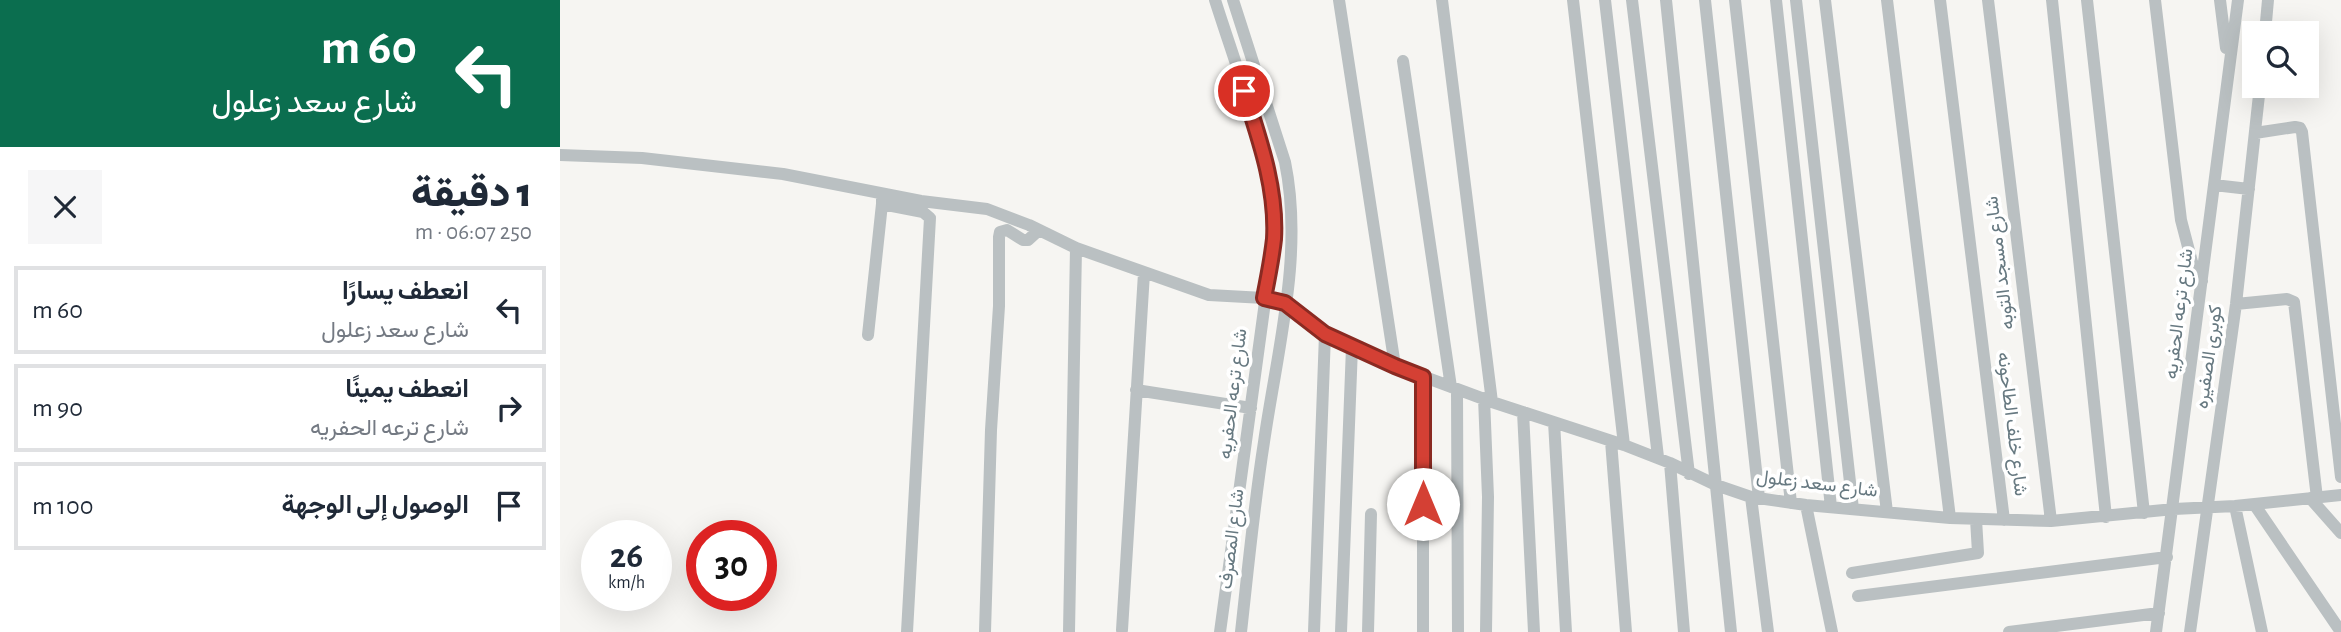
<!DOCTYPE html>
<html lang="ar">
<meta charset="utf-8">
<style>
:root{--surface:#fff;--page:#f6f6f7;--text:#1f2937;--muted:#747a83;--line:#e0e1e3}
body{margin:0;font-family:"Alegreya Sans",Vazirmatn,sans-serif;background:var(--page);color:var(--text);direction:rtl;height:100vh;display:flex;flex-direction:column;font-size:26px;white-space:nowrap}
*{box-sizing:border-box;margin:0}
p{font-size:23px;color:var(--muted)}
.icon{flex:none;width:38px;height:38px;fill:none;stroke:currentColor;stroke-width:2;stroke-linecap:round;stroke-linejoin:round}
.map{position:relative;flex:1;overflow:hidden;direction:ltr}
.drawer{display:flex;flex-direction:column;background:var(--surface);width:560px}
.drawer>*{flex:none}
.guide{background:#0b6e4f;color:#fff;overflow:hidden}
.buttons{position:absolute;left:1682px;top:21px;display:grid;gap:14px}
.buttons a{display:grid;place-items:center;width:77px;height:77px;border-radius:0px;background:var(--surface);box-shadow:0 7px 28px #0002;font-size:35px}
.speed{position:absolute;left:21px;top:520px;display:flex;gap:14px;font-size:35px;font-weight:700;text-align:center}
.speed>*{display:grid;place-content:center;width:91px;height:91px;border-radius:50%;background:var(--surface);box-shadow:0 7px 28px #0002;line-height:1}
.speed small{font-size:18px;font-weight:400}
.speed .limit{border:10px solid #d22;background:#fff;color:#111}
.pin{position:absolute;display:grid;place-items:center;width:60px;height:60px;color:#fff;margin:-30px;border:4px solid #fff;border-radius:50%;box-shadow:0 2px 7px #0007}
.me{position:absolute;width:77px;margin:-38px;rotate:0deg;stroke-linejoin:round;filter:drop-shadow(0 0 5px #0008)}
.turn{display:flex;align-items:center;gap:24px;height:147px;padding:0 28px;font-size:32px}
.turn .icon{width:91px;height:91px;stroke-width:2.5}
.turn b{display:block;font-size:49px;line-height:60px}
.round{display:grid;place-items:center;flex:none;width:74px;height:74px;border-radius:0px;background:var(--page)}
.overview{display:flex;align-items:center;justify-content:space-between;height:119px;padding:0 28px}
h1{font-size:42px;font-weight:800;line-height:52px}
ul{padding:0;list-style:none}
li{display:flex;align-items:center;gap:21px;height:88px;margin:0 14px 10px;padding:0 14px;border:4px solid var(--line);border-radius:0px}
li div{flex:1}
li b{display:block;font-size:26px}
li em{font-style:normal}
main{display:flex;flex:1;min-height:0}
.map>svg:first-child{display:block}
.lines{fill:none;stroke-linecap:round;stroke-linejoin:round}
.minor{stroke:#bac0c2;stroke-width:12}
.route-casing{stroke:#8a2a22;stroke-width:18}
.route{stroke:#d44034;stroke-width:12}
.labels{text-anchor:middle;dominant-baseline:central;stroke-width:7;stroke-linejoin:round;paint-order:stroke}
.street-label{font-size:19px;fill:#677981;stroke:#fff}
</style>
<main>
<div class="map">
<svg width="1781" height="632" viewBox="0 0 1781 632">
<rect width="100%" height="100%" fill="#f6f5f2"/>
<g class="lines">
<path class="minor" d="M655 0C680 79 710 152 714 236L660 632
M673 0 725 162C744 254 717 351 704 442 694 505 688 569 681 632
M779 0 835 366
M882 0 932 402
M1013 0 1064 445
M1045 0 1098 457
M1072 0 1129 474
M1106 0 1171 632
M1145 0 1199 498
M1175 0 1231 503
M1216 0 1271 507
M1236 0 1293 509
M1265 0 1327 512
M1327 0 1390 518
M1380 0 1444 520
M1428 0 1491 521
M1492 0 1546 517
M1527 0 1584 513
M1595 0 1621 220 1632 262 1642 281
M1660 0 1666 48
M1705 33 1708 0
M843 61 891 387
M1695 133 1735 127 1740 128 1742 132 1781 477
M0 155 82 158 223 174 361 201 427 209 469 225 516 248 649 295 704 298 725 303 765 334 835 366 932 402 1064 445 1110 463 1156 485 1191 497 1246 505 1390 518 1491 521 1614 509 1675 506 1781 495
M1654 185 1689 189
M322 194V204L363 212 370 218 347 632
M1676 304 1727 299 1734 302 1757 498
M308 335 322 204
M576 390 691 408
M897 390 898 632
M924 398 928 497 926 632
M963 412 974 632
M994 422 1006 632
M1051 441 1066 632
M1110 463 1124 632
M1191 497 1208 632
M1750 498 1781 533
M1694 504 1781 632
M1246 505 1272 632
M1675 506 1702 632
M1292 573 1418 553 1416 519
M1298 596 1607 557
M562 630 584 273
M425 632 431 430 439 306V237L440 232 447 230 463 240H468L479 230
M509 632 516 248
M754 632 765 334
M781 632 792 347
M808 632 811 514
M863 632V377
M1449 632 1599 613
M1596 632 1678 0
M1630 632 1676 304 1700 86"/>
</g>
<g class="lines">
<g class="route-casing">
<path id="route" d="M684 91C699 138 717 188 714 239 712 258 708 278 704 298L725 303 765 334 835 366 863 377V504"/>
</g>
<use href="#route" class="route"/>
</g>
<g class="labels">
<g class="street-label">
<text transform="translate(1440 263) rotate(-97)">شارع مسجد التوبه</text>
<text transform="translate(1619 314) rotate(-83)">شارع ترعه الحفريه</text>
<text transform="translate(1649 357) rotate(-82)">كوبرى الصفيره</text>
<text transform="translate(673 394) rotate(-83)">شارع ترعه الحفريه</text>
<text transform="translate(1452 424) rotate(83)">شارع خلف الطاحونه</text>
<text transform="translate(1257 484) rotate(7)">شارع سعد زعلول</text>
<text transform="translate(672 539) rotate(-83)">شارع المصرف</text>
</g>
</g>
</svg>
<div class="buttons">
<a><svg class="icon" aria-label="search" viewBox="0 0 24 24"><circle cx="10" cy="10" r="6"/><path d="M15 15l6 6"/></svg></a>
</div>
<div class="speed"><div>26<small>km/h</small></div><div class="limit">30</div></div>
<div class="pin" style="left:684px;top:91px;background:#d93025"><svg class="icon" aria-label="arrive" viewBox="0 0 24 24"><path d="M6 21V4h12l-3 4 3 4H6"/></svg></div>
<svg class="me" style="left:863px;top:504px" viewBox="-20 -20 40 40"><circle r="19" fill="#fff"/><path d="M0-13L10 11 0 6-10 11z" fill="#d44034"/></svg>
</div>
<section class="drawer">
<div class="guide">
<div class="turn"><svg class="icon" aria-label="left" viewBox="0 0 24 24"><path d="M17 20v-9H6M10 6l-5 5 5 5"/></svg><div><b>60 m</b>شارع سعد زعلول</div></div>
</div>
<div class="overview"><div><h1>1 دقيقة</h1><p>250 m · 06:07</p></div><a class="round"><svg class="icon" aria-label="close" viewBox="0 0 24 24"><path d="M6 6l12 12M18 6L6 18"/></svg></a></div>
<ul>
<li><svg class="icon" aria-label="left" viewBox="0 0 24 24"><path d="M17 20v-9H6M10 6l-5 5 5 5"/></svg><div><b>انعطف يسارًا</b><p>شارع سعد زعلول</p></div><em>60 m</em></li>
<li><svg class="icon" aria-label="right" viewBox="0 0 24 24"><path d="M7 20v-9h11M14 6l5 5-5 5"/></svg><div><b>انعطف يمينًا</b><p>شارع ترعه الحفريه</p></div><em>90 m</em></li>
<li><svg class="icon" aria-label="arrive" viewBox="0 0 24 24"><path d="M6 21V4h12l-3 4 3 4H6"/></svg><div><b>الوصول إلى الوجهة</b></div><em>100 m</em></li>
</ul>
</section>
</main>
